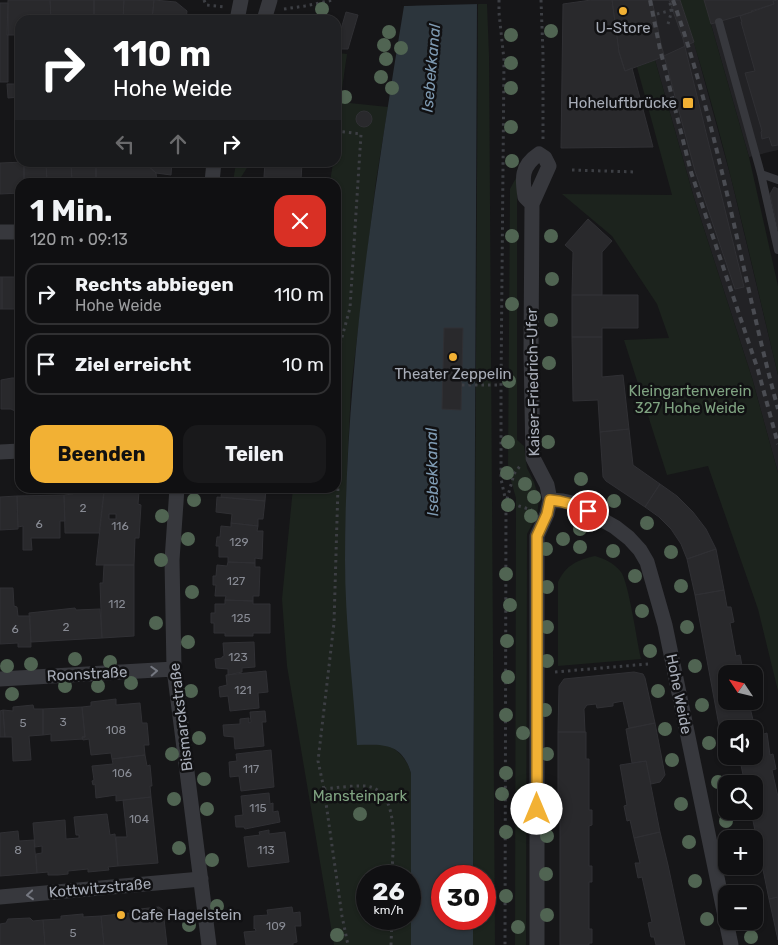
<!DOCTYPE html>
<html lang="de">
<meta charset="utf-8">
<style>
:root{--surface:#101012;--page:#19191b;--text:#f1f3f6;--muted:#9c9d9f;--line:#303032;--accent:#f2b134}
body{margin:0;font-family:Rubik,sans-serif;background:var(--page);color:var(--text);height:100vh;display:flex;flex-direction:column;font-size:19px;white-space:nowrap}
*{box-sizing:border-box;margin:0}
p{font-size:16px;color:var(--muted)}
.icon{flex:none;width:28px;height:28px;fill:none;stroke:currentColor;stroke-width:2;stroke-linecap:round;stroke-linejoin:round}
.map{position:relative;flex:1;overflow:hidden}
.drawer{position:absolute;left:15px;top:178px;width:326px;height:315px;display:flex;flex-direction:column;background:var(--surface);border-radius:15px;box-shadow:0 1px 4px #0004,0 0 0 1px var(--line)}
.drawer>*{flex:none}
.guide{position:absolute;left:15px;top:15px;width:326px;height:152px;border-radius:15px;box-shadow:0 1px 4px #0004,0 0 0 1px var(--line);background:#202124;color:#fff;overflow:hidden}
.needle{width:32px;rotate:305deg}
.tools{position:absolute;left:718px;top:665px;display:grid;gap:10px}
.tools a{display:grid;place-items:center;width:45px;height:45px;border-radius:10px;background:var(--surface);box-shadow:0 1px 4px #0004,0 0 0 1px var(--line);font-size:25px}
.speed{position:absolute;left:356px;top:865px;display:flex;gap:10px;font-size:25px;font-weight:700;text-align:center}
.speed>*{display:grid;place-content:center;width:65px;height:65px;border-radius:50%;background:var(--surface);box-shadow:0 1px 4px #0004,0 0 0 1px var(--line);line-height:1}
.speed small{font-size:12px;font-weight:400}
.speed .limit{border:8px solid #d22;background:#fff;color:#111}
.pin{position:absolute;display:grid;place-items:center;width:42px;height:42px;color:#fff;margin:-21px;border:2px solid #fff;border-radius:50%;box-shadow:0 1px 5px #0007}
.me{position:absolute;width:55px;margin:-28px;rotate:0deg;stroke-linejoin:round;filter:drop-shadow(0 0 4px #0008)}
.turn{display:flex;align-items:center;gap:18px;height:105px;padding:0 15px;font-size:22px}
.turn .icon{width:65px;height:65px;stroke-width:2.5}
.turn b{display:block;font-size:35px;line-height:42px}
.lanes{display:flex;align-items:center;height:48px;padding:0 15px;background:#0003;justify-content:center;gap:25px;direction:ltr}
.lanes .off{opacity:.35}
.round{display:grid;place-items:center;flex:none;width:52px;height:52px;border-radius:15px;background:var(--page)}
.overview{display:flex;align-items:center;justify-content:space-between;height:85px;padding:0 15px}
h1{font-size:30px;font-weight:700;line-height:38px}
.button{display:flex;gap:10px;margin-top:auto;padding:10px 15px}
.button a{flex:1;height:58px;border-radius:15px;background:var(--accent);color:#111;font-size:20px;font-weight:700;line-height:58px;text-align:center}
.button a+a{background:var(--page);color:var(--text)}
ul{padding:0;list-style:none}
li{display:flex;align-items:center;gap:15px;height:62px;margin:0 10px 8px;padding:0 5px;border:2px solid var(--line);border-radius:15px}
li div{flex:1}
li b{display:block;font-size:19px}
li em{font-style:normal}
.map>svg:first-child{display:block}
.built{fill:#222225}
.green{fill:#1c231d;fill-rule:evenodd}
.water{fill:#2c353c}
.pier{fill:#161618}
.building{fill:#29292c;stroke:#303034;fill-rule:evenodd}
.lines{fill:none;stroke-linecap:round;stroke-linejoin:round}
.path{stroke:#3d3f44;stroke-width:3;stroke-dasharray:2.5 4;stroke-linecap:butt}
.lane{stroke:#37383d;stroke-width:8}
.street{stroke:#37383d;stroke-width:15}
.rail{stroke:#4a4c52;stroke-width:4;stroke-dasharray:6 5;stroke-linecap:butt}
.tree{fill:#506452}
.oneway{stroke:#757881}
.route-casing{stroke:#9d7322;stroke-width:12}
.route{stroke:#f2b134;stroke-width:9}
.poi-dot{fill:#f2b134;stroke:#111113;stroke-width:2}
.labels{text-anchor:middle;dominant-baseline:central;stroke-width:5;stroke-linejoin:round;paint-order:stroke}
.number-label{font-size:12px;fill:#888b94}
.poi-label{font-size:15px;fill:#a8adb8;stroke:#111113}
.street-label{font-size:15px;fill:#a8adb8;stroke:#111113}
.park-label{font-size:15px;fill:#7fa381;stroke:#111113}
.water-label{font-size:16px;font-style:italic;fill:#7f9bb3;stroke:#111113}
</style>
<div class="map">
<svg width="778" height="945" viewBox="0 0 778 945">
<rect width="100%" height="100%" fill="#161618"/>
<path class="built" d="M643 0H680L694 42 731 178 778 375V473L752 378 694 198 655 60Z
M704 0H778V150L749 157Z"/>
<path class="green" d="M680 0H704L749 157 778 286V375C748 250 721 122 680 0Z
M478 4H487L489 56 495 945H473V919H485V876H473Z
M336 53 347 54 340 102 388 107 376 181 351 389 347 473 345 562 351 661 382 744C397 747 407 759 411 773V945H334L287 666 282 599 293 488H336V182H330L333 163H328L336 162ZM368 876H410V919H368Z
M655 60 694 198 752 378 778 473V691L758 609 708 466 667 475 624 340 669 338 657 304 612 236 562 194 672 195 637 67Z
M236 163H250L238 182H233Z
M517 176V440L524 446 527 468 534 482 539 499 537 515 527 534 526 945H515L516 498 508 470 510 189Z
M595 556C605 559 614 563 621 572 629 583 637 643 641 659L558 666V582C566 565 577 560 595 556Z"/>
<path class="water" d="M477 0 473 876H442V919H473V945H411V773C402 743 384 744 357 745 353 684 345 622 345 560 345 374 374 189 404 6Z"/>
<path class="pier" d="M401 0H480V4L402 6Z"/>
<path class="building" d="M8 0H50L51 20H20V35H7Z
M50 0H94V20H51Z
M94 0H124L123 20H94Z
M124 0H154L152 20H123Z
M154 0 176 2 187 11 186 20H152Z
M591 0H612L619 52 625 71 632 68 653 147 561 148 563 4Z
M612 0H680L694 42 655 60 625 71 619 52Z
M652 0H669L683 39 744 287 735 289 695 171 661 44Z
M704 0H776L773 1 774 4 751 11 752 12 711 24Z
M778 0V145L772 146 769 137 762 139 761 132 762 131 745 73 755 71 741 22H742L740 16 774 4 773 1Z
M0 3H8V82H0Z
M346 12 358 15 348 49H336V36H339Z
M7 84H20V97L8 98Z
M356 119a8 8 0 1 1 16 0a8 8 0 1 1-16 0Z
M24 162V182H20V193L0 194V163Z
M24 162H46L47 182H24Z
M46 162H71L72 182H47Z
M71 162H96V182H72Z
M96 162H144L156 173 157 182H96Z
M144 162H172L171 175 156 173Z
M265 162 302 163 301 180 264 177Z
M774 187 778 189V230L770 194Z
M588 219 612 241 602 252V295H572L573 252 565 245Z
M0 277H2V309H0Z
M2 277H20V309H2Z
M572 295H638V328H602V337H572Z
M444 328H463L461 410 442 409Z
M572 337H602V377L623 375 629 429 600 432 598 400 573 401Z
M12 378H20V417H15V411L11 409H1V380Z
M629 429 633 465 660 484 645 507 606 481 603 477 600 432Z
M660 484 677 496 693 512 706 529 716 549 687 559 681 544 671 529 659 517 645 507Z
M222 488H266L265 501 221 497Z
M104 490 99 533H65L64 495 73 494V491Z
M139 492 138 504 141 505 139 538H135L134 565H96L104 493ZM109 514H116V519H109Z
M64 495 65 521H60V538H31L32 550H23V526L18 527 17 496Z
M17 496 18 529 0 530V497Z
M217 497 265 501 263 519H258V526L231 523 232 514 216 512Z
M231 523 258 526 257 531H263L262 559 255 558V563L228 562V557H219V546H216L217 537H220L221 526 231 527Z
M716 549 724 590 695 595 687 559Z
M228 562 255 563V567H260L259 596H253V601L225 600 226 596H215L216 585H213V576H216L217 565 227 566Z
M104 565H134V636L102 638 100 583H103Z
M0 588H13L14 606 17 607 18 616H30L31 647H18V643L0 644Z
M724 590 727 607H731L734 622 730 623 736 656 740 655 743 671 739 672 740 674H726V701H745V704L749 703 753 720 748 721 750 729H726V756H739L740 762 734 764 729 762 725 758 695 595Z
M225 600 253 601V604H270V633H253V636H225V633H214V623H211V613H215V604H225Z
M75 608 76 610 100 609 102 638 31 642 29 613Z
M254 642 255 667 242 668V672L228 675V669L216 668 215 659 222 658V657L224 656 223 643Z
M266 671 268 692 258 693 259 708 230 711 228 696 220 697 219 687 227 685 226 675Z
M634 672 643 674 645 678 655 723 629 728 623 701 613 703V706L597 708 596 704 587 705 584 709 585 732H558L559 686 564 679Z
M116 699V705L140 703 142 723H147L149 745H144L145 755 112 759 111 753 91 755 89 739 83 740 82 737H85L82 707 91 706V702Z
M33 705 34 709H43V735L29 736 31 760 13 761 12 737H5L3 710 13 711V707Z
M82 707 85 737H82L83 739 51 741V734L43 735V709Z
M3 710 5 737H0V711Z
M265 711 266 722H262L264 746 235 749 234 737 224 736 223 725 240 724V719L249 718V723L251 722 250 712Z
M655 723 665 775 660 782 651 784 646 761 632 763 626 729Z
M558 732H586V759H589V810H592V825L589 826V866H592V882H589V929H592V943H589V945H560V793H558Z
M767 733 770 755 773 754 776 769 772 770 778 797V897L769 899 751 811H754V784H745L739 756H754V737Z
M271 750 274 787 241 791 239 776 230 777 229 762 237 761 236 754Z
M145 755 147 766 150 765 152 786H150L151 797 116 801V795L96 798 95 784 93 785 92 781 94 780 92 766 113 764 112 759Z
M646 761 660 832 634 838 630 820 627 821 624 806 627 805 620 765Z
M269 793 270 804 273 803V812L278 811 280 822 245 829 244 827H236L235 816 243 815 241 796Z
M151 797 158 863 118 866 116 837H127L123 800Z
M107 814 110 835 115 834 118 866 108 867 109 870 88 872V869L68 871V874L58 875H48V872L37 873 36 854 42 853V846L35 847 33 823 65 820 66 839 79 838V835H76L74 817Z
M269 830V834L285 832 289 862 248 867 244 837 260 835 259 832Z
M18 831 19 841 34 840 37 873 0 876V833Z
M660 832 668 865 685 945H656L654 937H651L648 923 652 922 642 877 638 878 635 863H640L634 838Z
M778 897V940L769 899Z
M159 907 163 910 167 945H104L101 916 130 913V910Z
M292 907 293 913 300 912 301 926H295L297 942 293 943V945H246L244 932 256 931 255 928 254 929V916L268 915 267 910Z
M83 914V917L101 916 104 945H45L43 920 61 919V916Z
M30 918 33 921 43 920 45 945H0V924L6 923 8 919Z"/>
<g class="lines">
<path class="path" d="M204 0 206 5 225 7
M499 0V13L504 60 501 385V479L506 502 505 945
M541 0 543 54V139
M284 9 305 6 333 0
M657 14 672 10
M668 24 672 10 669 0
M336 131 361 134 350 308 336 359
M572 170 636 172
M462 385H501
M336 412 340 417 334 623 318 761 324 789 342 916 348 945
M507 499 514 474 520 466
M506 502 532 510
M555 672 648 664
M324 789C335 788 362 784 371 787 401 796 392 852 392 876
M391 945 392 919"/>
<path class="lane" d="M719 22 761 174 778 250
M761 174 778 180"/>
<path class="street" d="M237 20 241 0
M264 20 270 0
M212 182 214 162
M532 204 525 197C522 178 521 166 539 154L545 158 549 166 532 204 531 352 533 458 547 485 550 500 547 514 537 536V945
M0 232H20
M0 452 20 451
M177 488 172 560 174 669 209 945
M550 500 563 501 572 503 615 527 629 538 640 550 647 562 665 625 731 945
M0 679 174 669
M0 897 201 879"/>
<path class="rail" d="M650 0 660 49 691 172 758 370 778 444
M673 0C720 133 741 273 778 409"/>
</g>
<g class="tree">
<circle cx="322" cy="9" r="7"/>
<circle cx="551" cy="31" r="7"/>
<circle cx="389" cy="32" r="7"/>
<circle cx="511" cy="35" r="7"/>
<circle cx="384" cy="45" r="7"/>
<circle cx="401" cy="48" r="7"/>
<circle cx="386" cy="59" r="7"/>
<circle cx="511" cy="63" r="7"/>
<circle cx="381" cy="77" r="7"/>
<circle cx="392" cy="88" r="7"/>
<circle cx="511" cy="88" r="7"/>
<circle cx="345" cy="97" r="7"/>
<circle cx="511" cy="127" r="7"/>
<circle cx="512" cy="161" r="7"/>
<circle cx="512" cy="236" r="7"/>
<circle cx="551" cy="236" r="7"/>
<circle cx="552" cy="279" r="7"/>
<circle cx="512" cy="304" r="7"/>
<circle cx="551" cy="320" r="7"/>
<circle cx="549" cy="363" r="7"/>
<circle cx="509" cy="381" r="7"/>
<circle cx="508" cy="442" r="7"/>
<circle cx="548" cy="442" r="7"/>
<circle cx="507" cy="473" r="7"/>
<circle cx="581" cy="479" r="7"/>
<circle cx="525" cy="484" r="7"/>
<circle cx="534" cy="497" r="7"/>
<circle cx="194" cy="500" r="7"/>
<circle cx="614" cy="501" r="7"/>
<circle cx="508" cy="505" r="7"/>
<circle cx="162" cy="516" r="7"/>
<circle cx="531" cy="516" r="7"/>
<circle cx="647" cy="523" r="7"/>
<circle cx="580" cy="529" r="7"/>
<circle cx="188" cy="539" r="7"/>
<circle cx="563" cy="539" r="7"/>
<circle cx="580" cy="547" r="7"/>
<circle cx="546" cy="549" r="7"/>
<circle cx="613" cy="551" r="7"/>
<circle cx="671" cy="552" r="7"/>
<circle cx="161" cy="560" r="7"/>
<circle cx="506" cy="574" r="7"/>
<circle cx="635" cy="576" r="7"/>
<circle cx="681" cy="586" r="7"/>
<circle cx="547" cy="587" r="7"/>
<circle cx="192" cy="592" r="7"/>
<circle cx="510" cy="605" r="7"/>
<circle cx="642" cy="611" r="7"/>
<circle cx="156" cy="623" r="7"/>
<circle cx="547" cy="627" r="7"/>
<circle cx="687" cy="627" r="7"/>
<circle cx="507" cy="641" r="7"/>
<circle cx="188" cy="642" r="7"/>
<circle cx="650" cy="651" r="7"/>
<circle cx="75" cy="659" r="7"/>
<circle cx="547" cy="661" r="7"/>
<circle cx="110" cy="662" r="7"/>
<circle cx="31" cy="664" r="7"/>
<circle cx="7" cy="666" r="7"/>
<circle cx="695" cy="666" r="7"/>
<circle cx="508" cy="677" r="7"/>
<circle cx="131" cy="683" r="7"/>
<circle cx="65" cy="686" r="7"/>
<circle cx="98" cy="686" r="7"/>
<circle cx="191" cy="691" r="7"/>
<circle cx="658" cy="691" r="7"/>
<circle cx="12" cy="694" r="7"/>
<circle cx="702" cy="705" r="7"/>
<circle cx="545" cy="710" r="7"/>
<circle cx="506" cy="715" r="7"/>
<circle cx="665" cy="729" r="7"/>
<circle cx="523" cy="733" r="7"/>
<circle cx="199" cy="738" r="7"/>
<circle cx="709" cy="743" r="7"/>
<circle cx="172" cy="754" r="7"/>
<circle cx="547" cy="754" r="7"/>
<circle cx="672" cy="760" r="7"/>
<circle cx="506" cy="773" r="7"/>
<circle cx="204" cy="779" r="7"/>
<circle cx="718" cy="782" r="7"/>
<circle cx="547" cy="792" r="7"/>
<circle cx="502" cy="794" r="7"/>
<circle cx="174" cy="799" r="7"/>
<circle cx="681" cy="804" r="7"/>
<circle cx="207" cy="809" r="7"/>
<circle cx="360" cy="814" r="7"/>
<circle cx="726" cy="821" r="7"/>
<circle cx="506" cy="832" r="7"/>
<circle cx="547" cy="836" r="7"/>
<circle cx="689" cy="842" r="7"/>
<circle cx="179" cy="848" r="7"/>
<circle cx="212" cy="860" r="7"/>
<circle cx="546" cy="874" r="7"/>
<circle cx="695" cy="881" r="7"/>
<circle cx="506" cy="896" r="7"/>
<circle cx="217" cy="906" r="7"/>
<circle cx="547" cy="915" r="7"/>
<circle cx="707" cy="919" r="7"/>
<circle cx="189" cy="925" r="7"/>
<circle cx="518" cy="927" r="7"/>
<circle cx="337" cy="935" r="7"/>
<circle cx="751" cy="937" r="7"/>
</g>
<defs><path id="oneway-chevron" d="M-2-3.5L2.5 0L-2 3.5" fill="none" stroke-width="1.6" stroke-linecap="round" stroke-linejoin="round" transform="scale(1.25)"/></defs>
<g class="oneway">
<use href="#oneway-chevron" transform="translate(154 671) rotate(-3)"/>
<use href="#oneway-chevron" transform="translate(30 895) rotate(175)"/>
</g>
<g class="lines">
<g class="route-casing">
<path id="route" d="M537 809V536L547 514 550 500C564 501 574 504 588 511"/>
</g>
<use href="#route" class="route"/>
</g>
<g class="poi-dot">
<circle cx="623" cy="11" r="5"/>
<rect x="682" y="97" width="12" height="12" rx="2.5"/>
<circle cx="453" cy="357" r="5"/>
<circle cx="121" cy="915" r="5"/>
</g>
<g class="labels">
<g class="number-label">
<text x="83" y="508">2</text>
<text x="39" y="524">6</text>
<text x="120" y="526">116</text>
<text x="239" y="542">129</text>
<text x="236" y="581">127</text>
<text x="117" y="604">112</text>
<text x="241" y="618">125</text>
<text x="66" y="627">2</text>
<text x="15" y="629">6</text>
<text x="238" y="657">123</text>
<text x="243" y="690">121</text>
<text x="63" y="722">3</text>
<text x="23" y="723">5</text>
<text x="116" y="730">108</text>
<text x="251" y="769">117</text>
<text x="122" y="773">106</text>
<text x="258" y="808">115</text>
<text x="139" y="819">104</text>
<text x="18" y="850">8</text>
<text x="266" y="850">113</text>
<text x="276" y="926">109</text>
<text x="73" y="933">5</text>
</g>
<g class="poi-label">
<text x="623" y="28">U-Store</text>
<text x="677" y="103" text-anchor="end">Hoheluftbrücke</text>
<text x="453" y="374">Theater Zeppelin</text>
<text x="131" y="915" text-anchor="start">Cafe Hagelstein</text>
</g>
<g class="street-label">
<text transform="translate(533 382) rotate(-91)">Kaiser-Friedrich-Ufer</text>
<text transform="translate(87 674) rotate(-3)">Roonstraße</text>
<text transform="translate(679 694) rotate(79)">Hohe Weide</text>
<text transform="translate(181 717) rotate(-97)">Bismarckstraße</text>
<text transform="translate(100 888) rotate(-5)">Kottwitzstraße</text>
</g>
<g class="park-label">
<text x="690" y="391">Kleingartenverein<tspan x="690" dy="17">327 Hohe Weide</tspan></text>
<text x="360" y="796">Mansteinpark</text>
</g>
<g class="water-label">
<text transform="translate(431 68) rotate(-85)">Isebekkanal</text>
<text transform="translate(432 472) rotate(-91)">Isebekkanal</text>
</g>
</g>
</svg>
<div class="tools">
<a><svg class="needle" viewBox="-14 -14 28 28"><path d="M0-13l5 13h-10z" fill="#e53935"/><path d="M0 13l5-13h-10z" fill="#9c9d9f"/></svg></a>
<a><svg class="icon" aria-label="sound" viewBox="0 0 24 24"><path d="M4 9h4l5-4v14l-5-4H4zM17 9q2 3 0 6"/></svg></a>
<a><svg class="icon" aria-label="search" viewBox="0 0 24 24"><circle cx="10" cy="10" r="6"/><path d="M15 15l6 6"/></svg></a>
<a>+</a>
<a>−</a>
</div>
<div class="speed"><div>26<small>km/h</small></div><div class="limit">30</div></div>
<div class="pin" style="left:588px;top:511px;background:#d93025"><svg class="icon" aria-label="arrive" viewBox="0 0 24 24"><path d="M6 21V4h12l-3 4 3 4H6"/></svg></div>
<svg class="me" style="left:537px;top:809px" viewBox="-20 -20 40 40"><circle r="19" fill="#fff"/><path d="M0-13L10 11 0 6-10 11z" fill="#f2b134"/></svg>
<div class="guide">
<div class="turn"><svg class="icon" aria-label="right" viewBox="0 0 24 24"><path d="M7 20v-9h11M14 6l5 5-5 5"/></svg><div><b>110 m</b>Hohe Weide</div></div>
<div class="lanes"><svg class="icon off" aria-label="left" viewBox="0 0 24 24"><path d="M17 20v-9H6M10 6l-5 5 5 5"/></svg><svg class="icon off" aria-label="ahead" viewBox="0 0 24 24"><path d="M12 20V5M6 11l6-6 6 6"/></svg><svg class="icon" aria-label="right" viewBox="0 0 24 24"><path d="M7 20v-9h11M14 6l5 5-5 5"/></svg></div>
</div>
<section class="drawer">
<div class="overview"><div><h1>1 Min.</h1><p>120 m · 09:13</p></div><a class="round" style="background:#d93025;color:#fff"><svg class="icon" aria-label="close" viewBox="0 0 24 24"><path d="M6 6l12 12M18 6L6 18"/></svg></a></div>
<ul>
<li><svg class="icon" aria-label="right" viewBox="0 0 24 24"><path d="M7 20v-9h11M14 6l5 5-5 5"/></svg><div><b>Rechts abbiegen</b><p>Hohe Weide</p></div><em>110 m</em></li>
<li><svg class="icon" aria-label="arrive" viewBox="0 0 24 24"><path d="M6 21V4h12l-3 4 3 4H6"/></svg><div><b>Ziel erreicht</b></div><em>10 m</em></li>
</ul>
<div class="button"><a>Beenden</a><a>Teilen</a></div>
</section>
</div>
